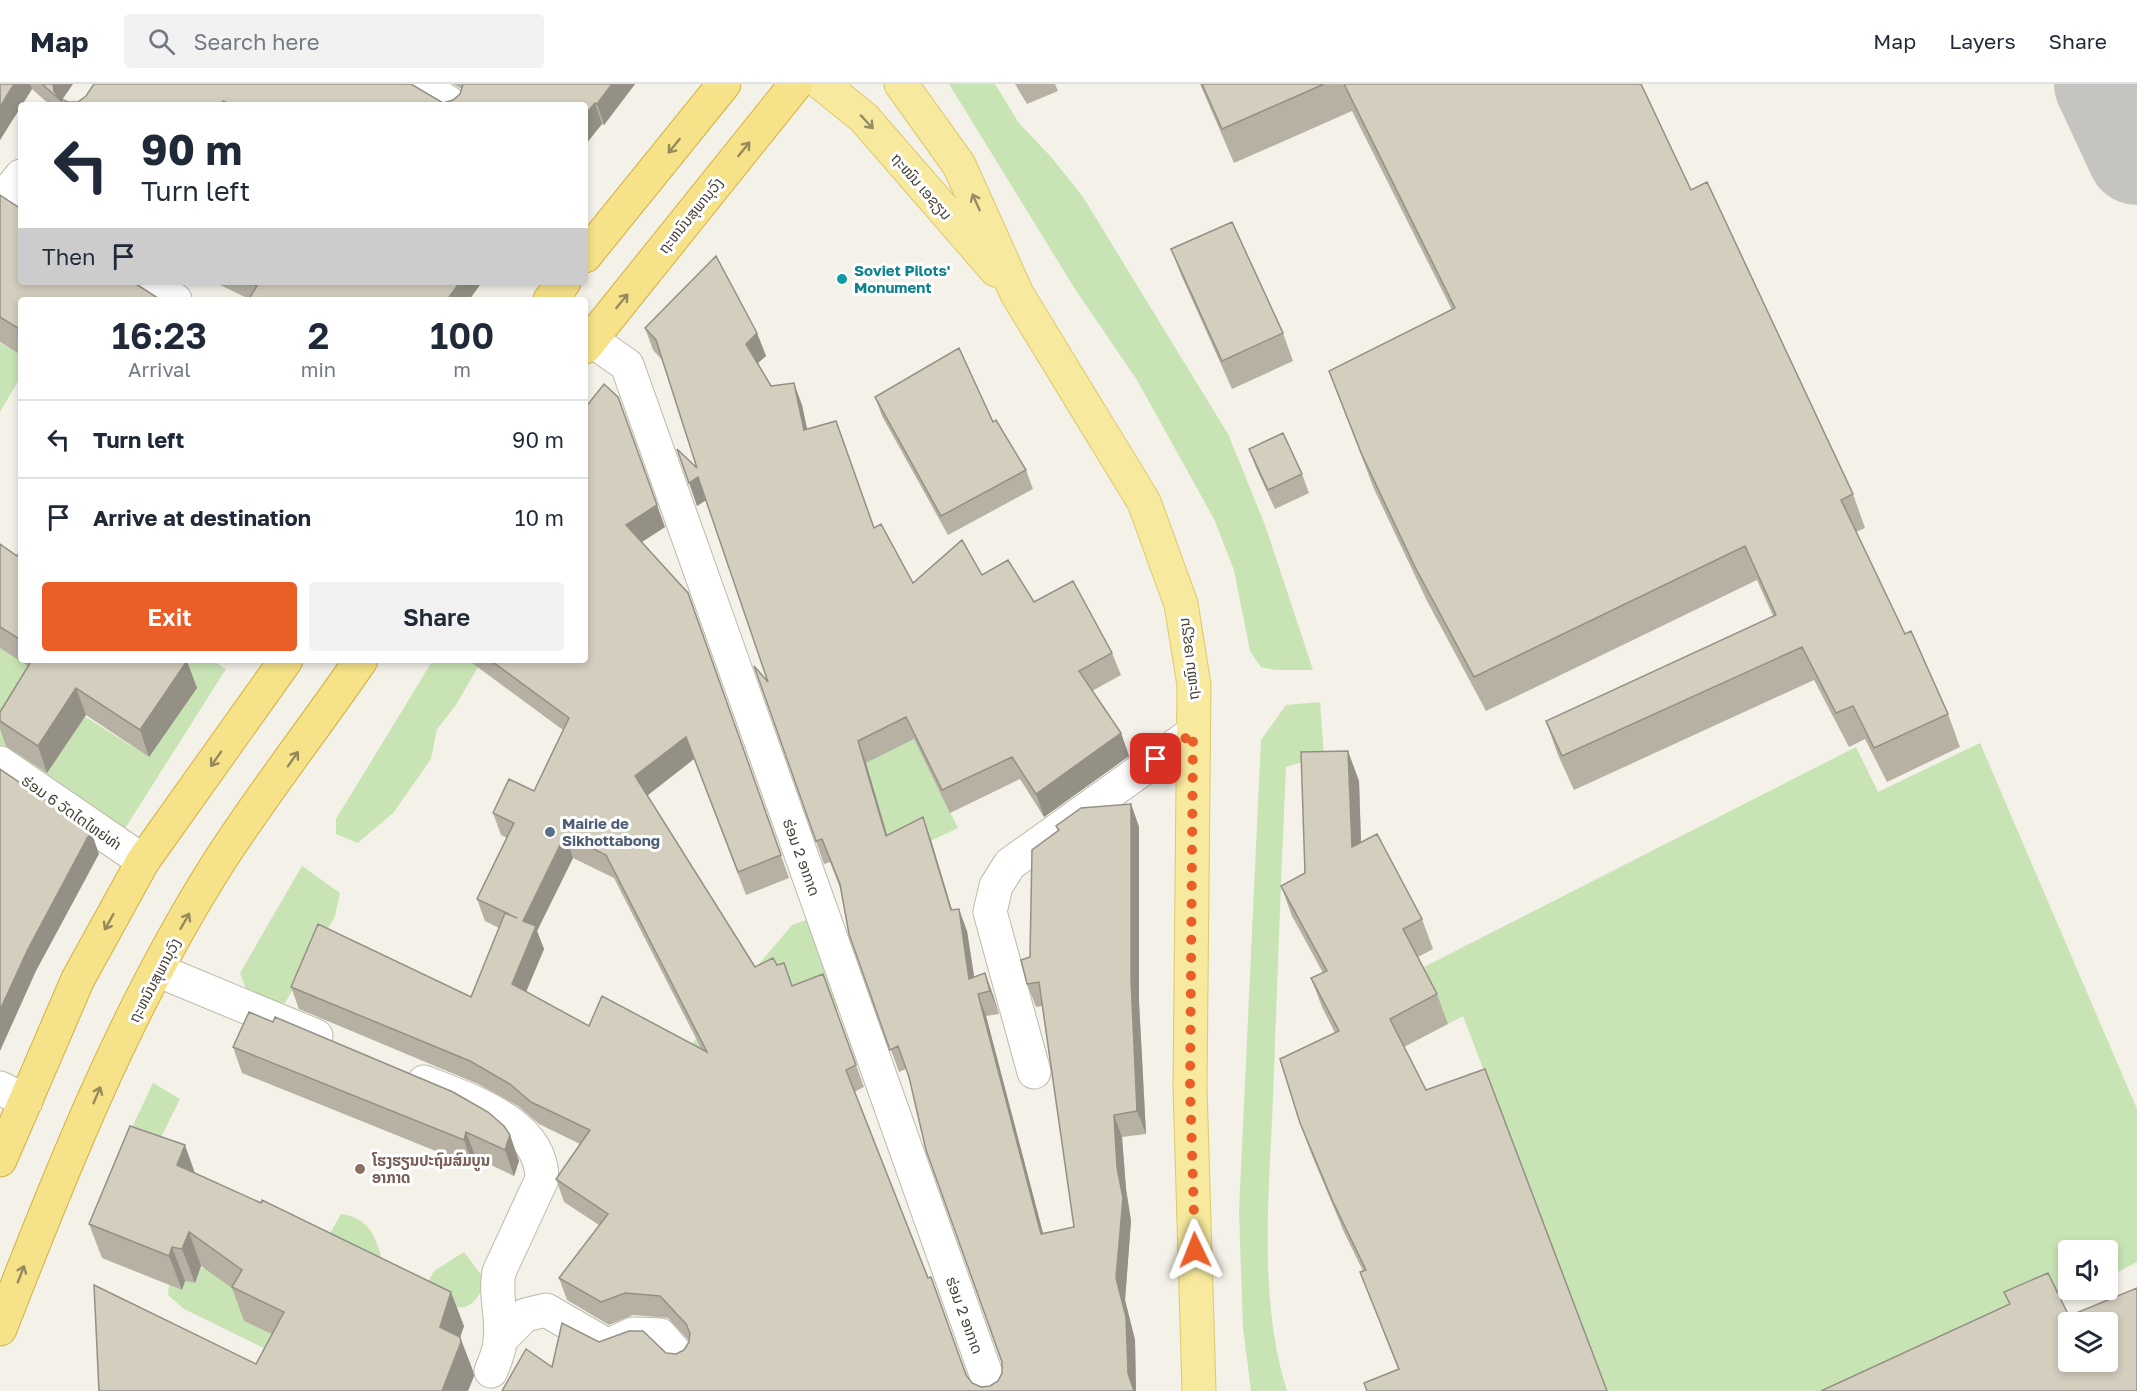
<!DOCTYPE html>
<meta charset="utf-8">
<style>
:root{--surface:#fff;--page:#f2f2f3;--text:#1f2937;--muted:#747a83;--line:#e0e1e3;--accent:#ec5e27}
body{margin:0;font-family:"Golos Text","Noto Sans Lao",sans-serif;background:var(--page);color:var(--text);height:100vh;display:flex;flex-direction:column;font-size:22px;white-space:nowrap}
*{box-sizing:border-box;margin:0}
p{font-size:20px;color:var(--muted)}
.icon{flex:none;width:33px;height:33px;fill:none;stroke:currentColor;stroke-width:2;stroke-linecap:round;stroke-linejoin:round}
.map{position:relative;flex:1;overflow:hidden}
.details{position:absolute;left:18px;top:213px;width:570px;height:366px;display:flex;flex-direction:column;background:var(--surface);border-radius:6px;box-shadow:0 3px 9px #0003}
.details>*{flex:none}
.top-card{position:absolute;left:18px;top:18px;width:570px;height:183px;border-radius:6px;box-shadow:0 3px 9px #0003;background:#fff;color:var(--text);overflow:hidden}
.tools{position:absolute;left:2058px;top:1156px;display:grid;gap:12px}
.tools a{display:grid;place-items:center;width:60px;height:60px;border-radius:6px;background:var(--surface);box-shadow:0 3px 9px #0003;font-size:30px}
.pin{position:absolute;display:grid;place-items:center;width:51px;height:51px;color:#fff;margin:-26px;border-radius:12px;box-shadow:0 3px 9px #0006}
.me{position:absolute;width:66px;margin:-33px;rotate:358deg;stroke-linejoin:round;filter:drop-shadow(0 0 4px #0008)}
.turn{display:flex;align-items:center;gap:21px;height:126px;padding:0 24px;font-size:27px}
.turn .icon{width:78px;height:78px;stroke-width:2.5}
.turn b{display:block;font-size:42px;line-height:51px}
.then{display:flex;align-items:center;height:57px;padding:0 24px;background:#0003;gap:12px;font-size:22px}
.eta{display:flex;justify-content:space-evenly;align-items:center;height:102px;text-align:center}
.eta b{font-size:36px;font-weight:600;line-height:42px}
.primary-button{display:flex;gap:12px;margin-top:auto;padding:12px 24px}
.primary-button a{flex:1;height:69px;border-radius:6px;background:var(--accent);color:#fff;font-size:24px;font-weight:600;line-height:69px;text-align:center}
.primary-button a+a{background:var(--page);color:var(--text)}
ul{padding:0;list-style:none}
li{display:flex;align-items:center;gap:18px;height:78px;padding:0 24px;border-top:2px solid var(--line)}
li div{flex:1}
li b{display:block;font-size:22px}
li em{font-style:normal}
header{display:flex;align-items:center;gap:36px;box-sizing:border-box;height:84px;padding:0 30px;background:var(--surface);border-bottom:2px solid var(--line)}
header strong{font-size:28px}
nav{display:flex;gap:33px;margin-inline-start:auto;font-size:21px}
.search{width:420px;height:54px;background:var(--page);display:flex;align-items:center;gap:15px;box-sizing:border-box;padding:0 21px;border-radius:6px;color:var(--muted);font-size:22px}
.map>svg:first-child{display:block}
.green{fill:#c8e4b4}
.lines{fill:none;stroke-linecap:round;stroke-linejoin:round}
.taxiway{stroke:#c5c4c0;stroke-width:100}
.minor-casing{stroke:#bebaab;stroke-width:35}
.primary-casing{stroke:#dcc96d;stroke-width:35}
.trunk-casing{stroke:#d3b142;stroke-width:35}
.minor{stroke:#fff;stroke-width:33}
.primary{stroke:#f7e99d;stroke-width:33}
.trunk{stroke:#f6e288;stroke-width:33}
.wall{fill:#b6b1a3;fill-rule:evenodd}
.shaded-wall{fill:#949085}
.building{fill:#d4cebe;stroke:#949085;stroke-width:1.5;fill-rule:evenodd}
.oneway{stroke:#968d65}
.oneway2{stroke:#958a5b}
.route{stroke:#ec5e27;stroke-width:10;stroke-dasharray:0 18}
.culture-dot{fill:#0f9aa8;stroke:#fff;stroke-width:2}
.service-dot{fill:#5c6f8a;stroke:#fff;stroke-width:2}
.education-dot{fill:#8d6e63;stroke:#fff;stroke-width:2}
.labels{text-anchor:middle;dominant-baseline:central;stroke-width:6;stroke-linejoin:round;paint-order:stroke}
.street-label{font-size:15px;fill:#464237;stroke:#fff}
.culture-label{font-size:15px;font-weight:bold;fill:#0d838f;stroke:#fff;text-anchor:start}
.service-label{font-size:15px;font-weight:bold;fill:#4e5e75;stroke:#fff;text-anchor:start}
.education-label{font-size:15px;font-weight:bold;fill:#785e54;stroke:#fff;text-anchor:start}
</style>
<header>
<strong>Map</strong>
<div class="search"><svg class="icon" aria-label="search" viewBox="0 0 24 24"><circle cx="10" cy="10" r="6"/><path d="M15 15l6 6"/></svg>Search here</div>
<nav><a>Map</a><a>Layers</a><a>Share</a></nav>
</header>
<div class="map">
<svg width="2137" height="1307" viewBox="0 0 2137 1307">
<rect width="100%" height="100%" fill="#f3f1e8"/>
<path class="green" d="M949 0H995L1019 39 1052 74 1083 113 1228 350 1265 441 1313 586H1275L1261 583 1250 567 1234 486 1214 435 1137 296 1075 205Z
M0 259 21 270V292L0 328Z
M0 564 52 596 46 608 149 673 160 576H212L226 585 124 746 0 663Z
M433 576H468L478 583 456 621 437 645 431 675 394 728 358 759 336 750V735Z
M1320 618 1324 671 1286 683C1281 793 1277 904 1273 1014 1269 1110 1258 1214 1287 1307H1251L1243 1244 1239 1127 1261 656 1286 621Z
M914 655 958 744 894 774 866 679Z
M1980 659 2137 1025V1178L2108 1193V1167H2068V1206H2081L1875 1307H1606L1463 932 1448 940 1424 883 1856 663 1878 708Z
M302 782 340 809 335 832 285 919 251 918 240 889Z
M815 833 845 923 821 930 748 999 690 962 792 841Z
M153 999 180 1015 155 1065 127 1054Z
M341 1130C367 1134 374 1148 381 1172L366 1194 329 1151Z
M464 1168 486 1197C469 1238 451 1224 425 1203L434 1187Z
M215 1176 290 1259 351 1307 184 1225 168 1211 169 1201 182 1206 185 1197 195 1199 200 1184 211 1185Z"/>
<g class="lines">
<path class="taxiway" d="M2104 0 2137 71"/>
<g class="minor-casing">
<path id="minor" d="M420 0 452 21
M0 118 21 92
M149 198 175 216
M591 256 627 281 992 1307
M0 679 143 777
M157 886 316 952
M1034 988 990 828 996 802 1010 780 1193 649
M424 998C468 1016 542 1038 542 1095L499 1188C494 1213 505 1239 499 1264 497 1272 494 1280 491 1287
M0 1004 26 1017
M500 1256 525 1231 546 1226 608 1262 633 1250 660 1251 680 1274"/>
</g>
<g class="primary-casing">
<path id="primary" d="M822 0 864 34 996 186
M901 0 959 81 1017 210 1144 418 1181 520 1194 601 1190 1002 1199 1307"/>
</g>
<g class="trunk-casing">
<path id="trunk" d="M585 172 724 0
M550 216 564 198
M585 263 796 0
M0 1076 78 895 143 777 286 576
M0 1245C61 1088 125 927 215 784 260 713 313 646 361 576"/>
</g>
<use href="#minor" class="minor"/>
<use href="#primary" class="primary"/>
<use href="#trunk" class="trunk"/>
</g>
<path class="wall" d="M0 0H73L62 16 68 18H78L86 12 443 19 453 16 460 10 462 5 453 0H635L604 41 602 40 585 61V21H50L32 5 0 56Z
M1015 0H1055L1058 7 1027 20Z
M1200 0H1641L1691 106 1853 410 1865 444 1856 448 1905 550 1948 630 1960 663 1887 698 1865 655 1849 663 1814 596 1574 706 1558 671 1546 637 1773 532 1757 496 1486 627 1427 517 1374 405 1329 287 1452 226 1352 27 1234 79Z
M0 111 21 216V271L0 258Z
M1171 165 1283 249 1293 277 1232 305 1182 193Z
M214 198H482L469 216H248L249 215Z
M645 244 757 249 766 272 758 279 771 302 802 321 807 345 874 444 913 499 982 491 1034 518 1112 569 1121 591 1092 607 1121 649 1129 672 1044 733 1020 695 950 729 914 655 866 679 887 751 923 733 931 756 952 826 967 847 974 893 985 889 993 911 999 930 986 932 1043 1149 1074 1143 1042 922 1036 923 1027 900 1030 873 1058 747 1056 742 1131 720 1139 743V918L1146 1050 1122 1053 1126 1105 1131 1137 1125 1216 1135 1256 1136 1307H502L552 1283 599 1258 666 1269 676 1270 684 1266 689 1257 668 1234 633 1231 609 1241 567 1216 559 1194 599 1141 564 1118 556 1095 580 1060 539 1040 518 1022 478 1000 299 925 291 903 471 913 499 844 485 837 477 815 507 754 501 751 493 729 534 707 563 646 468 576H585V324L665 443 642 458 688 509 789 794 746 811 694 675 647 711 755 883 777 881 792 902 823 890 864 1003 854 1008 967 1291 972 1299 981 1303 990 1302 998 1297 1002 1289V1278L909 993 906 985 899 988 849 850 840 804 830 778 824 780 754 582 768 598 706 416 697 422V384L663 277 653 266ZM573 774 614 794 702 966 589 942 526 908 544 865 537 847Z
M875 313 993 338 1026 386 1033 405 948 451 882 332Z
M1249 365 1302 390 1309 409 1275 425 1256 384Z
M0 460 17 472 21 466V576H186L197 604 149 673 86 631 47 689 6 662 0 645V628L28 582 0 564Z
M1359 697 1361 758 1422 835 1433 865 1418 873 1437 910 1448 940 1404 963 1426 1006 1607 1307 1398 1285 1360 1188 1363 1187 1344 1148 1311 1069 1300 1039 1335 949 1322 923 1311 894 1323 889 1292 832 1281 802 1305 789Z
M233 963 510 1051 519 1077 514 1092 476 1074 473 1082 242 989Z
M195 1089 464 1242 460 1253 473 1287 474 1292 468 1307H99L256 1280 272 1250 244 1237 232 1204 201 1182 195 1199 185 1197 182 1206 102 1174 89 1140Z"/>
<path class="shaded-wall" d="M14 0H30L32 5 0 56V23Z
M53 0H73L61 17 54 7Z
M612 0H635L604 41 597 20Z
M595 19 602 40 585 61V31Z
M460 198H482L469 216H447Z
M757 249 766 272 754 282 746 260Z
M794 299 802 321 812 368 804 346Z
M626 335 665 443 634 463 626 441Z
M698 393 706 416 697 422 689 399Z
M187 577 197 604 149 673 140 646Z
M76 604 86 631 47 689 38 662Z
M1121 649 1129 672 1044 733 1036 710Z
M686 653 694 675 643 715 635 692Z
M858 657 866 679 894 774 886 752Z
M1348 667 1359 697 1362 793 1352 763Z
M1131 720 1139 743V918L1146 1050 1137 1027 1131 896Z
M923 733 931 756 959 849 951 826Z
M91 747 99 770 36 887 0 967V926L28 865Z
M565 751 573 774 537 847 544 865 520 922 512 900 523 837Z
M959 825 967 847 978 917 969 895Z
M985 889 993 911 999 930 990 907Z
M978 910 986 932 1049 1172 1041 1150Z
M1114 1031 1122 1053 1126 1105 1131 1137 1125 1216 1135 1256 1136 1307H1134L1128 1289 1116 1194 1117 1083Z
M466 1048 476 1074 473 1082 464 1056Z
M510 1051 519 1077 514 1092 505 1066Z
M185 1061 197 1095 177 1081Z
M189 1148 201 1182 195 1199 182 1165Z
M172 1163 185 1197 182 1206 169 1172Z
M451 1208 464 1242 452 1277 440 1243Z
M460 1253 473 1287 474 1292 468 1307H442Z"/>
<path class="building" d="M0 0H14L0 23Z
M42 0H53L54 7 59 14 68 18H78L86 12 94 0H411L443 19 453 16 460 10 463 0H612L597 20 595 19 585 31V21H232L223 17 220 21H66Z
M1202 0H1324L1222 45Z
M1344 0H1641L1691 106 1707 98 1853 410 1841 416 1905 550 1911 547 1948 630 1874 664 1853 622 1836 629 1802 563 1562 672 1546 637 1776 531 1745 462 1474 593 1415 483 1362 371 1329 287 1455 224Z
M0 111 21 125V198H133L161 216H21V246L0 233Z
M1232 138 1283 249 1222 277 1171 165Z
M716 172 757 249 746 260 771 302 794 299 804 346 836 337 874 444 881 440 913 499 962 456 982 491 1008 476 1034 518 1073 497 1112 569 1079 587 1121 649 1036 710 1012 673 942 706 906 633 858 657 886 752 923 733 951 826 959 825 969 895 985 889 990 907 978 910 1041 1150 1074 1143 1039 898 1027 900 1021 876 1030 873 1032 766 1059 746 1056 742 1081 724 1131 720V896L1137 1027 1114 1031 1117 1083 1123 1114 1116 1194 1126 1233 1128 1289 1134 1307H502L526 1265 552 1283 562 1239 599 1258 629 1247H643L666 1269 676 1270 684 1266 689 1258 690 1249 686 1240 660 1212 625 1209 601 1218 559 1194 608 1130 556 1095 590 1046 531 1018 510 1000 470 977 291 903 318 840 471 913 505 829 517 834 477 815 514 739 493 729 509 695 534 707 569 634 490 576H585V324L604 300 618 313 657 421 626 441 688 509 781 771 738 788 686 653 635 692 755 883 773 874 777 881 784 879 792 902 823 890 856 981 846 986 928 1194 931 1193 966 1291 972 1299 981 1303 990 1302 998 1297 1002 1289V1278L926 1066 909 993 898 962 890 966 849 850 840 800 822 755 816 757 754 582 768 598 698 393 689 399 677 365 697 384 656 256 645 244ZM565 751 606 771 707 968 602 912 589 942 512 900 536 842 523 837Z
M249 198H460L447 216H248L257 202Z
M959 264 993 338 996 336 1026 386 941 432 875 313Z
M1283 349 1302 390 1268 406 1249 365Z
M0 460 17 472 21 466V556L0 543Z
M32 576H186L187 577 140 646 76 604 38 662 0 637V628Z
M1348 667 1352 763 1377 750 1422 835 1403 845 1437 910 1390 935 1426 1006 1485 985 1607 1307H1367L1364 1299 1399 1285 1360 1188 1366 1186 1333 1118 1300 1039 1280 975 1339 947 1311 894 1327 887 1281 802 1305 789 1301 668Z
M0 685 91 747 28 865 0 926Z
M249 928 273 938 275 933 453 1008 488 1028 504 1042 510 1051 505 1066 466 1048 464 1056 233 963Z
M130 1042 185 1061 177 1081 261 1119 262 1116 451 1208 440 1243 460 1253 461 1258 442 1307H99L94 1201 256 1280 284 1228 232 1203 242 1186 189 1148 182 1165 172 1163 169 1172 89 1140Z
M2048 1189 2069 1232 2137 1204V1307H1821L2010 1220 2004 1208ZM2068 1239H2108V1278H2068Z"/>
<defs><path id="oneway-shaft" d="M-6 0H5M1.5-3L5.5 0L1.5 3" fill="none" stroke-width="1.6" stroke-linecap="round" stroke-linejoin="round" transform="scale(1.5)"/></defs>
<g class="oneway">
<use href="#oneway-shaft" transform="translate(867 38) rotate(47)"/>
<use href="#oneway-shaft" transform="translate(976 118) rotate(-114)"/>
</g>
<g class="oneway2">
<use href="#oneway-shaft" transform="translate(674 62) rotate(129)"/>
<use href="#oneway-shaft" transform="translate(744 65) rotate(-51)"/>
<use href="#oneway-shaft" transform="translate(622 217) rotate(-51)"/>
<use href="#oneway-shaft" transform="translate(216 675) rotate(125)"/>
<use href="#oneway-shaft" transform="translate(293 675) rotate(-55)"/>
<use href="#oneway-shaft" transform="translate(185 837) rotate(-60)"/>
<use href="#oneway-shaft" transform="translate(109 838) rotate(119)"/>
<use href="#oneway-shaft" transform="translate(97 1011) rotate(-67)"/>
<use href="#oneway-shaft" transform="translate(21 1190) rotate(-69)"/>
</g>
<g class="lines">
<path class="route" d="M1156 675 1193 649 1190 1002 1195 1166"/>
</g>
<circle class="culture-dot" cx="842" cy="195" r="6"/>
<circle class="service-dot" cx="550" cy="748" r="6"/>
<circle class="education-dot" cx="360" cy="1085" r="6"/>
<g class="labels">
<g class="street-label">
<text transform="translate(922 102) rotate(49)">ຖະໜົນ ເອຊຽນ</text>
<text transform="translate(690 131) rotate(-51)">ຖະຫນົນສຸພານຸວົງ</text>
<text transform="translate(1188 575) rotate(-97)">ຖະໜົນ ເອຊຽນ</text>
<text transform="translate(72 728) rotate(35)">ຮ່ອມ 6 ວັດໄຕໄຫຍ່ທ່າ</text>
<text transform="translate(802 773) rotate(70)">ຮ່ອມ 2 ອາກາດ</text>
<text transform="translate(154 896) rotate(-62)">ຖະຫນົນສຸພານຸວົງ</text>
<text transform="translate(965 1231) rotate(70)">ຮ່ອມ 2 ອາກາດ</text>
</g>
<g class="culture-label">
<text x="854" y="186">Soviet Pilots'<tspan x="854" dy="17">Monument</tspan></text>
</g>
<g class="service-label">
<text x="562" y="739">Mairie de<tspan x="562" dy="17">Sikhottabong</tspan></text>
</g>
<g class="education-label">
<text x="372" y="1076">ໂຮງຮຽນປະຖົມສົມບູນ<tspan x="372" dy="17">ອາກາດ</tspan></text>
</g>
</g>
</svg>
<div class="tools">
<a><svg class="icon" aria-label="sound" viewBox="0 0 24 24"><path d="M4 9h4l5-4v14l-5-4H4zM17 9q2 3 0 6"/></svg></a>
<a><svg class="icon" aria-label="layers" viewBox="0 0 24 24"><path d="M12 4l9 5-9 5-9-5zM3 14l9 5 9-5"/></svg></a>
</div>
<div class="pin" style="left:1156px;top:675px;background:#d93025"><svg class="icon" aria-label="arrive" viewBox="0 0 24 24"><path d="M6 21V4h12l-3 4 3 4H6"/></svg></div>
<svg class="me" style="left:1195px;top:1166px" viewBox="-20 -20 40 40"><path d="M0-17L14 15 0 8-14 15z" fill="#ec5e27" stroke="#fff" stroke-width="4"/></svg>
<div class="top-card">
<div class="turn"><svg class="icon" aria-label="left" viewBox="0 0 24 24"><path d="M17 20v-9H6M10 6l-5 5 5 5"/></svg><div><b>90 m</b>Turn left</div></div>
<div class="then">Then<svg class="icon" aria-label="arrive" viewBox="0 0 24 24"><path d="M6 21V4h12l-3 4 3 4H6"/></svg></div>
</div>
<section class="details">
<div class="eta">
<div><b>16:23</b><p>Arrival</p></div>
<div><b>2</b><p>min</p></div>
<div><b>100</b><p>m</p></div>
</div>
<ul>
<li><svg class="icon" aria-label="left" viewBox="0 0 24 24"><path d="M17 20v-9H6M10 6l-5 5 5 5"/></svg><div><b>Turn left</b></div><em>90 m</em></li>
<li><svg class="icon" aria-label="arrive" viewBox="0 0 24 24"><path d="M6 21V4h12l-3 4 3 4H6"/></svg><div><b>Arrive at destination</b></div><em>10 m</em></li>
</ul>
<div class="primary-button"><a>Exit</a><a>Share</a></div>
</section>
</div>
